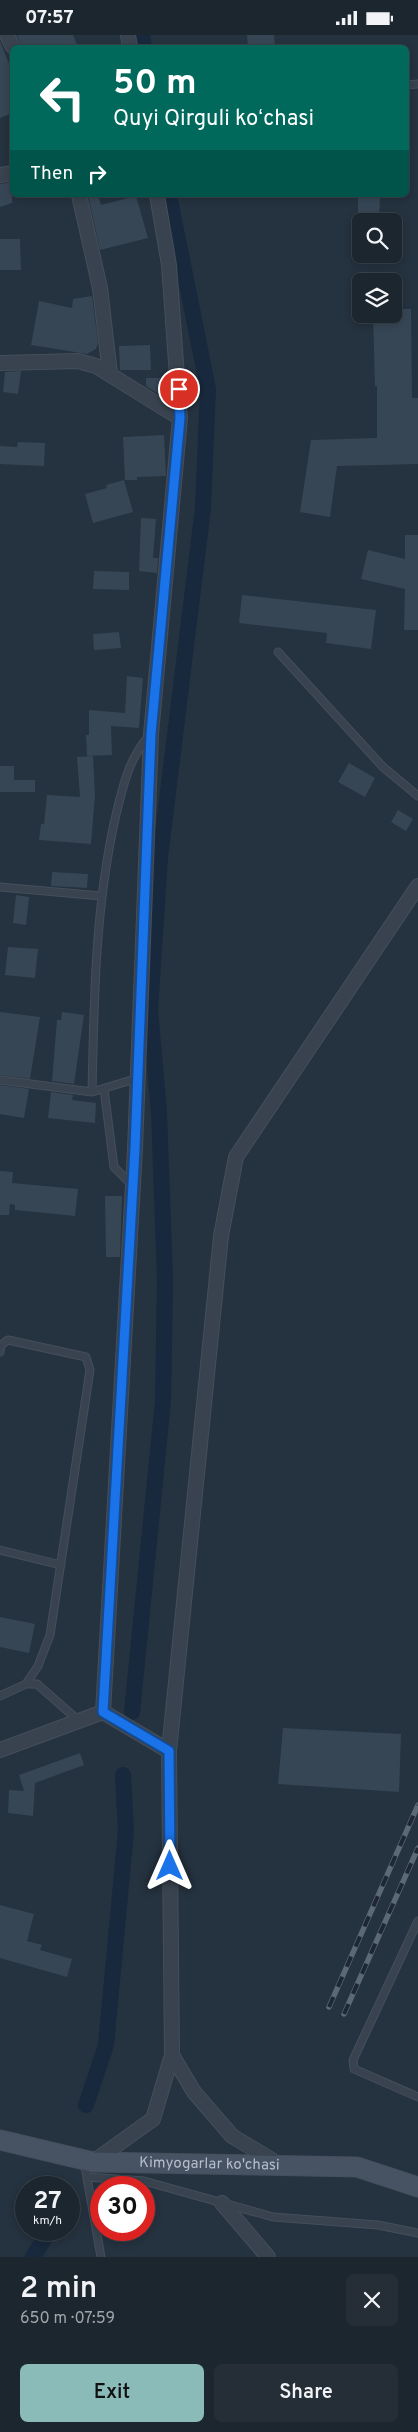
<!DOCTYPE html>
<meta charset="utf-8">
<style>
:root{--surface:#1c262f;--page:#252e37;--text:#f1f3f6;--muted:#a0a5aa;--line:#3a434b;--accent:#8bbbb9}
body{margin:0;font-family:Overpass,sans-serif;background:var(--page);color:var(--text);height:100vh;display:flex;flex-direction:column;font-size:19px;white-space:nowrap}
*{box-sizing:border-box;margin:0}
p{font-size:16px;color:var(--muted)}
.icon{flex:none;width:28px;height:28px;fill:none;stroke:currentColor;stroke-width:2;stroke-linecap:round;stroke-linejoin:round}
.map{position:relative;height:2222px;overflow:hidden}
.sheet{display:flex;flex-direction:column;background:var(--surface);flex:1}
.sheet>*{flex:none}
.hud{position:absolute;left:10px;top:10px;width:399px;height:152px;border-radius:8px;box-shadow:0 2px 8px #0003,0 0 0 1px var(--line);background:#00695c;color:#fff;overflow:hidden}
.tools{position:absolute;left:352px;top:178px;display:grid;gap:10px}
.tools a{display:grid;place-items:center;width:50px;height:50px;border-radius:8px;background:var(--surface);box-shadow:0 2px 8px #0003,0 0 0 1px var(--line);font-size:25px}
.speed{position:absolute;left:15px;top:2141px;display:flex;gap:10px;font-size:25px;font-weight:700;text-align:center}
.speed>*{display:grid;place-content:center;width:65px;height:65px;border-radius:50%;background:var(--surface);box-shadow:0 2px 8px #0003,0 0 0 1px var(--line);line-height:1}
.speed small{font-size:12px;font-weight:400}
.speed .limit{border:8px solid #d22;background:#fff;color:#111}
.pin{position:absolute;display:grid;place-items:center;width:42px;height:42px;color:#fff;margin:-21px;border:2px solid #fff;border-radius:50%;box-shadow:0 1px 5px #0007}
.me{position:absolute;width:55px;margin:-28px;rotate:0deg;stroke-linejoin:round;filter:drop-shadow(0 0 4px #0008)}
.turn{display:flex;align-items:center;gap:18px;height:105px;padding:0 20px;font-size:22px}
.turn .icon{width:65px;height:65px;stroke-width:2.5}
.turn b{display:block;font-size:35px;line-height:42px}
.then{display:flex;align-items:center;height:48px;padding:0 20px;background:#0003;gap:10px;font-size:19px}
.round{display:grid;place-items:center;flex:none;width:52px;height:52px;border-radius:8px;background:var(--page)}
.headline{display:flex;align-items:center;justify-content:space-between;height:85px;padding:0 20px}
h1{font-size:30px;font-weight:600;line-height:38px}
.cta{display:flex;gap:10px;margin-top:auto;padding:10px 20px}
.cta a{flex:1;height:58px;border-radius:8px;background:var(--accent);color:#111;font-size:20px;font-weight:600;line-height:58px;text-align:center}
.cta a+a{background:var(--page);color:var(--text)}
.status{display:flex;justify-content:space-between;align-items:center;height:35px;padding:0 25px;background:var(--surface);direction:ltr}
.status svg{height:14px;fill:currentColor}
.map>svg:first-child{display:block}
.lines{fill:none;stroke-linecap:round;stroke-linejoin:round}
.canal{stroke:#18293d;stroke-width:16}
.building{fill:#374655}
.lane-casing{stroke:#454f5b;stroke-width:9}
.street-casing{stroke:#454f5b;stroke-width:16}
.secondary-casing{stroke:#454f5b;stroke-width:21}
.lane{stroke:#39434f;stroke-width:7}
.street{stroke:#39434f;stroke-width:14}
.secondary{stroke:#475362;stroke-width:19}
.rail-casing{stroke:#5b6876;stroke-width:5.5}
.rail{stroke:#1e2834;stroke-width:4;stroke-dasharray:11;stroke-linecap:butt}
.route-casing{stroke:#114b97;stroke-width:12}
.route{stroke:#1a73e8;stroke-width:9}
.labels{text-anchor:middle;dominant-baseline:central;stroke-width:5;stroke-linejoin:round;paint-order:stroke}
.street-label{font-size:15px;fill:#b5beca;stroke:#1e2834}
</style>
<div class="status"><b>07:57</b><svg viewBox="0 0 49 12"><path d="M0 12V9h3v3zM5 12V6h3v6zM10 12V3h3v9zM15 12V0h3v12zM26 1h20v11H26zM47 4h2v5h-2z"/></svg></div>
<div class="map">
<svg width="418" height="2222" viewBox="0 0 418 2222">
<rect width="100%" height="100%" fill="#25323f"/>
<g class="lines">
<path class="canal" d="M142 0 144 12
M132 1677 163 1366 165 1245 159 1077 150 975 160 822 203 473 208 354 169 160
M86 2070 106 2010 126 1796 123 1740
M33 2222 46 2201"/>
</g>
<path class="building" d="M17 0H73L78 12H22Z
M247 0H274L275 12H248Z
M0 6 12 36V78L0 83Z
M12 147V168L0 172V149Z
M88 160H98L101 170 136 161 148 203 100 215Z
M358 160H380L379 186H358Z
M0 204H20L21 235H0Z
M92 261 98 308 96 314 87 319 31 310 39 266 72 273 73 264Z
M394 274H411L412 363H418V429L337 431 330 482 300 477 311 405 377 403V351H375L373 279H394Z
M150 310 151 335H120L119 311Z
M21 336 18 359 3 357 5 337Z
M146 343H164V358H157L146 351Z
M164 400 166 441 137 442V445H125L123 402Z
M18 407 45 408 44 431 0 429V411L17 412Z
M124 445 133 477 93 488 85 459 107 453 106 450Z
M141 483 156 484 153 523H158L157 538 139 536Z
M405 500H418V595H404L405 554 361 544 368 515 405 524Z
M94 536 129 537V555L93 554Z
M242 560 376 575 371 614 326 608 327 598 239 588Z
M119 597 121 613 94 615 93 599Z
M127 641 143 643 139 693 111 691 112 720 87 721 86 700H89V675L125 678Z
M93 721 95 760 91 809 39 805 41 789H44L47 760 80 762 77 722Z
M349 728 375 743 365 762 338 747Z
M0 731H14V745H35V757H0Z
M398 775 413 784 406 796 391 787Z
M52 837 88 839 87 853 51 851Z
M16 860 29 862 26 890 13 888Z
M8 912 38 914 35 943 5 940Z
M0 977 40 982 30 1044 0 1040Z
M62 977 84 980 74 1049 52 1046 57 985H61Z
M0 1050 29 1054 24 1083 0 1079Z
M51 1057 73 1060 72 1065 96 1068 95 1088 48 1083Z
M0 1136 13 1137 12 1148 78 1154 75 1181 15 1175V1170L10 1169 9 1180H0Z
M105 1161H122L120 1222H106Z
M0 1582 35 1589 29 1618 0 1612Z
M283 1693 401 1699 399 1757 278 1749Z
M80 1718 84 1730 35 1748 33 1781 8 1778 9 1755 24 1756 19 1740Z
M0 1870 34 1879 27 1906 42 1910 40 1915 72 1924 67 1942 0 1923Z"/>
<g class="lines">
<g class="lane-casing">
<path id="lane" d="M406 50 418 49
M278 617 383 732 418 761
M0 852 101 861
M0 1045 92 1057 138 1043
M104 1054 114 1132 132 1150
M92 1057C94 966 95 874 115 784 122 755 128 724 149 701
M0 1317 1 1310 8 1305 86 1322 90 1335 50 1600 38 1631 26 1649
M0 1515 61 1530
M0 1661 26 1649H37L79 1686
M418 1886 353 2025 354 2034 418 2062
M84 2126 101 2222
M87 2142 144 2146 273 2182 378 2190 418 2198"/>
</g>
<g class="street-casing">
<path id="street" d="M7 0 13 12
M128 0 130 12
M0 140 12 138
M79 160 100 253 110 339
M157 160 169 230 180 383 151 699 135 1114 103 1677 169 1716
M0 328 78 326 96 331 180 383
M0 1715 103 1677
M172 2020 194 2057 232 2101 280 2130
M93 2127 153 2084 172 2020 169 1716 221 1201 236 1122 418 851
M222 2168 268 2222"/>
</g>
<g class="secondary-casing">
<g id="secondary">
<path id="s1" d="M0 2105 93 2127 357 2132 418 2152"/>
</g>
</g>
<use href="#lane" class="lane"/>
<use href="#street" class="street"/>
<use href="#secondary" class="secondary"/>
<g class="rail-casing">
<path id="rail" d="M329 1972 418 1770
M344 1979 418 1813"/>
</g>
<use href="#rail" class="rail"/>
</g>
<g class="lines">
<g class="route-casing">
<path id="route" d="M170 1831 169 1716 103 1677 135 1114 151 699 180 383 179 354"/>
</g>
<use href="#route" class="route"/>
</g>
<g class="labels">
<g class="street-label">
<text stroke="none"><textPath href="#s1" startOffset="212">Kimyogarlar ko'chasi</textPath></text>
</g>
</g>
</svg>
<div class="tools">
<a><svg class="icon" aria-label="search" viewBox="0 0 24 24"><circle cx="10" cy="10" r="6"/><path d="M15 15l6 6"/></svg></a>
<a><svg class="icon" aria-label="layers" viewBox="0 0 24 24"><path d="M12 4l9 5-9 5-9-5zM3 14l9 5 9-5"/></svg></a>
</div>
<div class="speed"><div>27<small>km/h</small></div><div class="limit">30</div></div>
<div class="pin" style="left:179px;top:354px;background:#d93025"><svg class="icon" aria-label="arrive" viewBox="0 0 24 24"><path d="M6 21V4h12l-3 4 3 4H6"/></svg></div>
<svg class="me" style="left:170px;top:1831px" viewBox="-20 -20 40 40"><path d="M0-17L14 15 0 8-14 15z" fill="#1a73e8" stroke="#fff" stroke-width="4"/></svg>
<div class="hud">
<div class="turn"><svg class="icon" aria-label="left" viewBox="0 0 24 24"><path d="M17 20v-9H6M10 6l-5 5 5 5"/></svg><div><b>50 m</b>Quyi Qirguli koʻchasi</div></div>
<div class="then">Then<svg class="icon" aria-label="right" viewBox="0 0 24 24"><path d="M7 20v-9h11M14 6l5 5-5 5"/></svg></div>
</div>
</div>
<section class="sheet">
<div class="headline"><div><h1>2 min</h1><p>650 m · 07:59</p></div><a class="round"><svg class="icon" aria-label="close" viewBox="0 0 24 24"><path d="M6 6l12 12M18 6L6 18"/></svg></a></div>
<div class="cta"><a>Exit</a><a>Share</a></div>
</section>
